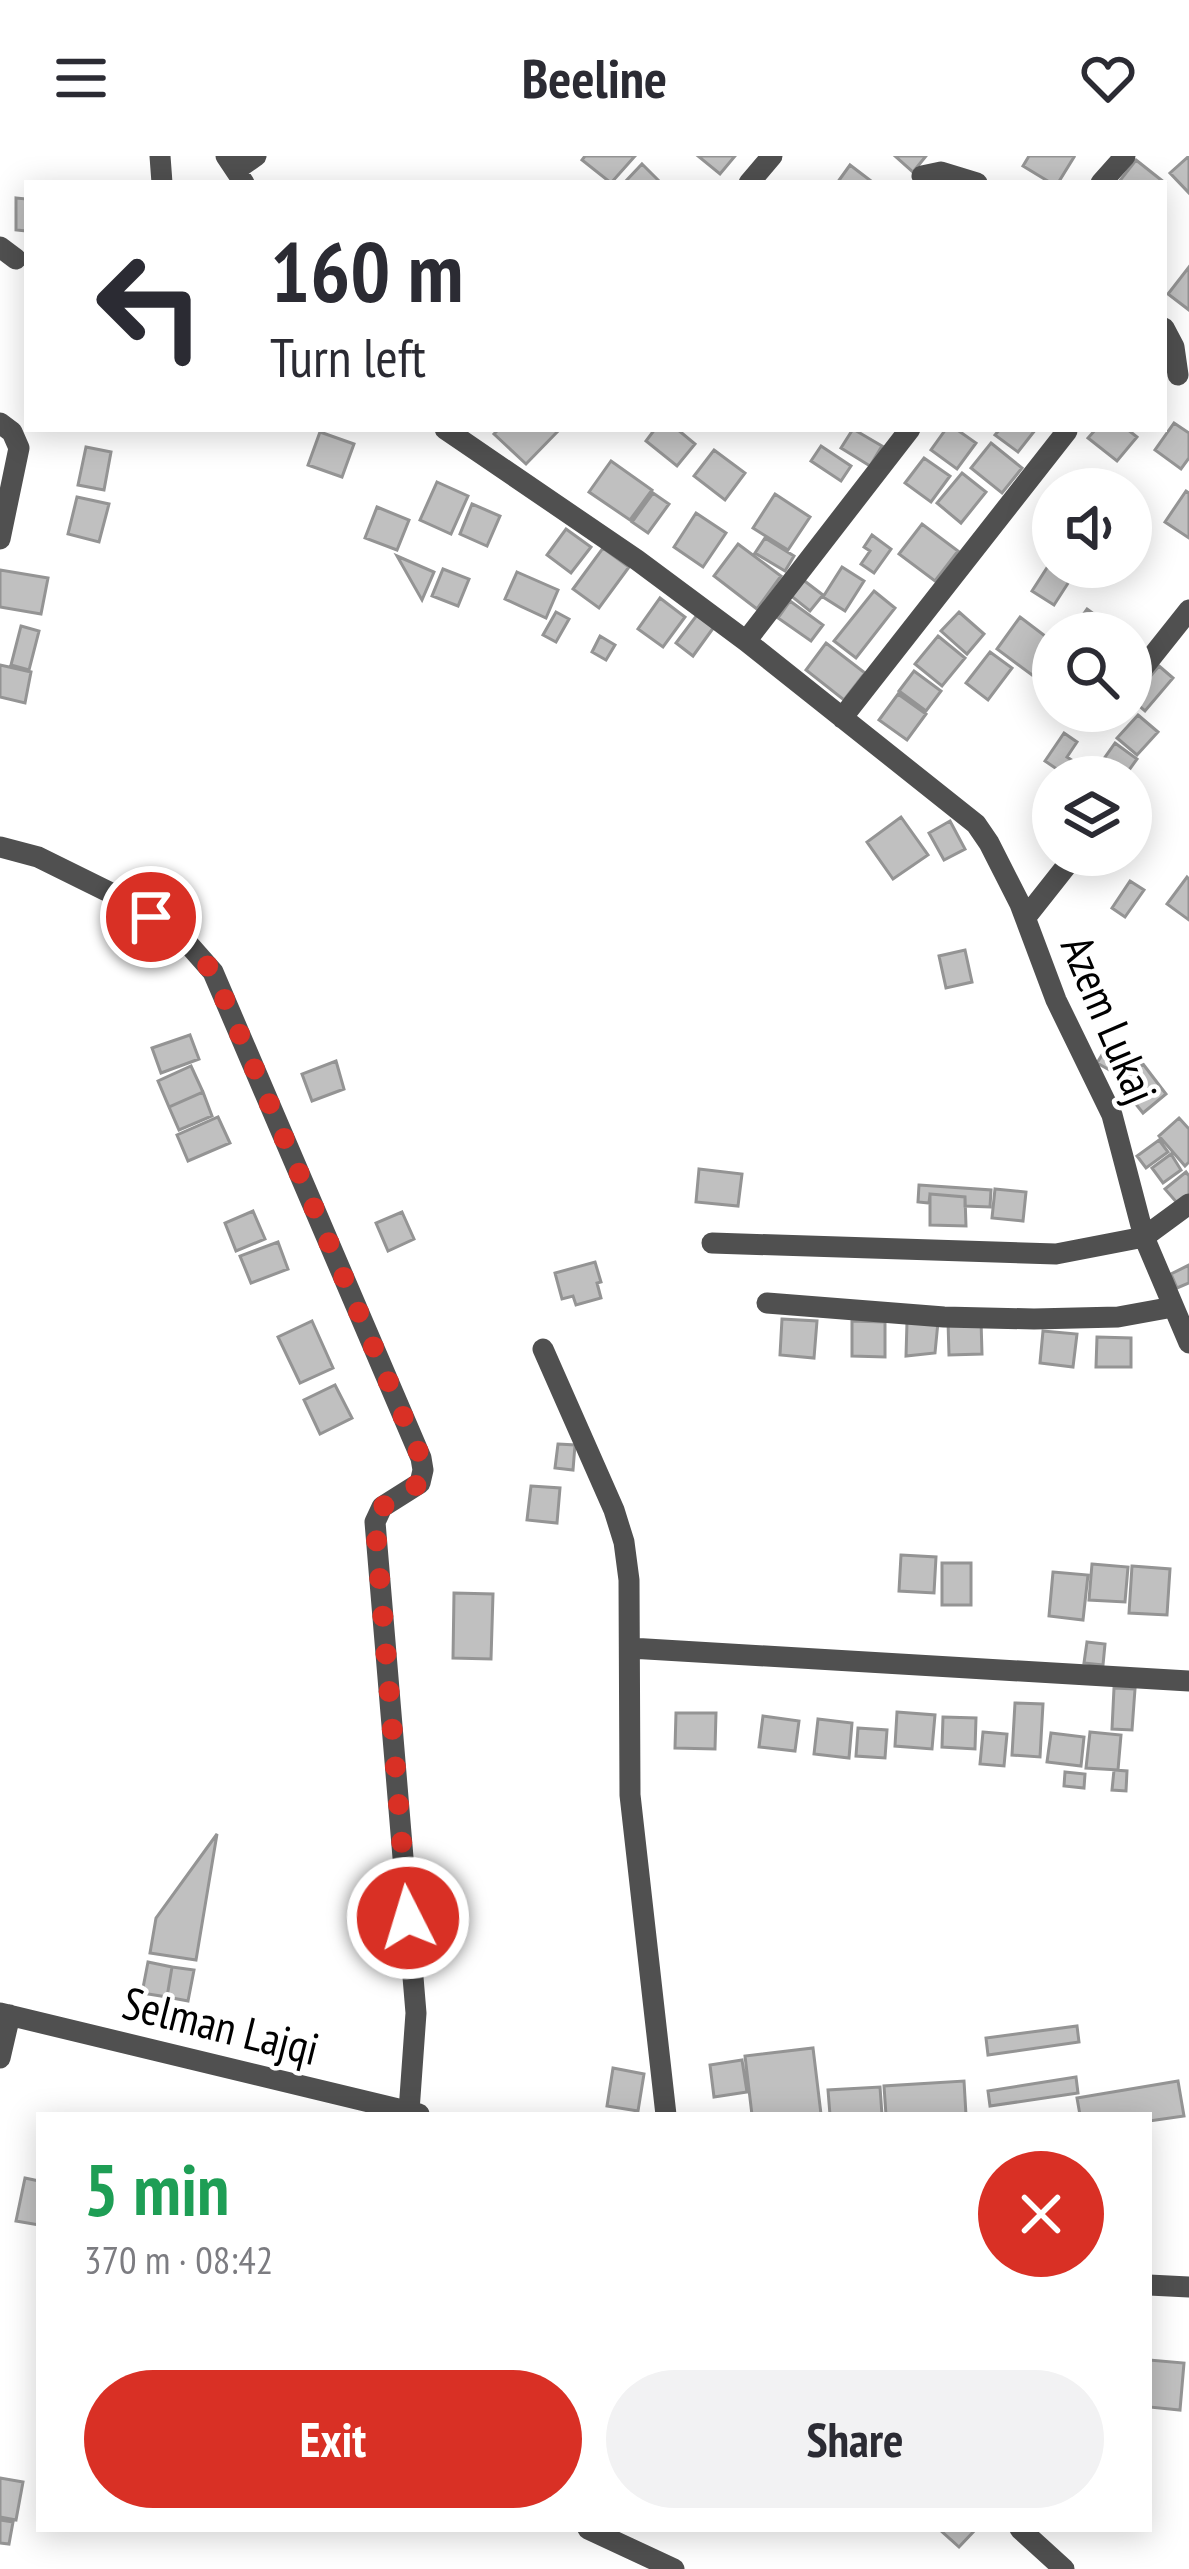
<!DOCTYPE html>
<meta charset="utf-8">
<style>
:root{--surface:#fff;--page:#f2f2f3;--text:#2b2b33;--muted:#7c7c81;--accent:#d93025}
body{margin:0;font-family:"PT Sans Narrow",sans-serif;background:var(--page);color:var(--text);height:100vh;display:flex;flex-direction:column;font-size:45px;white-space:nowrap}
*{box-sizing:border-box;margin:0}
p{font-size:39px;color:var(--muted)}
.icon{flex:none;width:66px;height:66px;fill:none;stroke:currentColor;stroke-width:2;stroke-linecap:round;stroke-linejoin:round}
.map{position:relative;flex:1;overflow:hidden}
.details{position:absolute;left:36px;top:1956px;width:1116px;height:420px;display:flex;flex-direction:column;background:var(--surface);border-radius:0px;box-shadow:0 6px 30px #0003}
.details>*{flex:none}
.hud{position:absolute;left:24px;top:24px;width:1143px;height:252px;border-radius:0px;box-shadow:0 6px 30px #0003;background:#fff;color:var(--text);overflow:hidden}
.buttons{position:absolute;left:1032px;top:312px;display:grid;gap:24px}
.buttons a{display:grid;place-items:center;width:120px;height:120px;border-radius:50%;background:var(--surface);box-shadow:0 6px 30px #0003;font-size:60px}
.pin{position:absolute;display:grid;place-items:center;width:102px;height:102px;color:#fff;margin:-51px;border:6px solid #fff;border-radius:50%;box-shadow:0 3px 12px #0007}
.me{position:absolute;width:132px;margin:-66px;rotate:355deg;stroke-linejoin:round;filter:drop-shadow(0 0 9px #0008)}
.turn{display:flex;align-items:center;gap:42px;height:252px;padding:0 48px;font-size:54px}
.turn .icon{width:156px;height:156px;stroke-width:2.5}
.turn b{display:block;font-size:84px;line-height:102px}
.round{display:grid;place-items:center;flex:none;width:126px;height:126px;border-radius:63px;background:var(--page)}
.head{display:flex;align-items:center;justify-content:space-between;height:204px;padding:0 48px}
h1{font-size:72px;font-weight:600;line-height:90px;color:#1e9e55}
.button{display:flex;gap:24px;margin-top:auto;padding:24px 48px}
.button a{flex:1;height:138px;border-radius:72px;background:var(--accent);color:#fff;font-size:48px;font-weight:600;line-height:138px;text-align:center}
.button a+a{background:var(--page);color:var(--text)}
header{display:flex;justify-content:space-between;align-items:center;height:156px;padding:0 48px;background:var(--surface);font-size:54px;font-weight:600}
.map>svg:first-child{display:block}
.building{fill:#c0c0c0;stroke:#949494;stroke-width:3}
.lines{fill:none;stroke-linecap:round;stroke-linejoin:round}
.minor{stroke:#505050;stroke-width:21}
.route{stroke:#d93025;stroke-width:21;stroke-dasharray:0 37.8}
.labels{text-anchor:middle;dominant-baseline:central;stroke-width:9;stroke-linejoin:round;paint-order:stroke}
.street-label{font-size:45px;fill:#000;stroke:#fff}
</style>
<header><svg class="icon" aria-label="menu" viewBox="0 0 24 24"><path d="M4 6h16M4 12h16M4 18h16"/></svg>Beeline<svg class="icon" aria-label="heart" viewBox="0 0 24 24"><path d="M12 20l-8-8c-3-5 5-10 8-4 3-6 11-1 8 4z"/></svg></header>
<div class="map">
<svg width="1189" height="2413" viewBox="0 0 1189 2413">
<rect width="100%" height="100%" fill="#fff"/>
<path class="building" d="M585 0H635L611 27 582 4Z
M698 0H735L720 18Z
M895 0H926L913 16Z
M1029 0H1072L1074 1 1058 27H1051L1023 10Z
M1189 0V37L1170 17Z
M1136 4 1165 27 1164 28 1118 27Z
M642 8 661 27H624Z
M850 9 871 25 870 27H837Z
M16 42 27 43V75L16 74Z
M1189 111V154L1168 138Z
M1174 267 1189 277V302L1181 313 1155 294Z
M499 273H560L526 308 494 278Z
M655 273H677L695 288 677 310 646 285Z
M853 273 882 290 870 310 841 292Z
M946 273H956L976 287 957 313 931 294Z
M1000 273H1036L1018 296 995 279Z
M1096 273H1127L1137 281 1117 305 1088 282Z
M320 276 354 288 342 321 308 309Z
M991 287 1022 312 1002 337 971 312Z
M821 290 851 310 841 325 811 305Z
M86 291 111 296 104 334 78 329Z
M714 294 745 317 725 344 694 320Z
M924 302 950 320 931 346 905 327Z
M611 305 652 334 630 364 589 336Z
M962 317 986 336 961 367 937 347Z
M437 326 468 340 451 378 420 364Z
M1186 335 1189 337V382L1165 366Z
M653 337 669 348 648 377 632 366Z
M775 338 810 361 788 394 753 372Z
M77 341 109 348 99 386 68 378Z
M472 348 500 360 487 390 460 378Z
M377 351 409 364 397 394 365 382Z
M696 357 726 377 703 411 674 391Z
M922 368 958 395 935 425 899 398Z
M566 373 591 391 571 417 547 399Z
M872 379 891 393 874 417 861 408 870 395 864 391Z
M765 382 794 400 785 415 755 397Z
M738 388 781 420 757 453 714 420Z
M603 392 629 411 599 452 573 433Z
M397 400 434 416 422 444Z
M1050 407 1072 421 1054 449 1032 435Z
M842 411 864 425 845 455 823 441Z
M443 413 469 423 458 450 432 440Z
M0 414 48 422 41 458 0 451Z
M517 416 558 434 546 462 505 443Z
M802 423 823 439 810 455 790 439Z
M874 435 895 452 856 502 834 485Z
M660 442 685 461 663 491 638 473Z
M790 445 823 469 811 485 778 462Z
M1087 453 1109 469 1103 477 1071 476Z
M556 456 569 463 556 486 543 479Z
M959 456 984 478 967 498 941 475Z
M697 459 714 471 693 500 676 487Z
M1020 461 1053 486V490L1032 519 997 493Z
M21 470 39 475 29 514 11 509Z
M600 480 615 489 606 504 592 496Z
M938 480 965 502 942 530 915 508Z
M826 487 865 517 844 544 806 514Z
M990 496 1012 512 988 544 966 527Z
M0 509 31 516 25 547 0 541Z
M1159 510 1173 522 1145 555 1131 543Z
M914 515 941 535 926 555 899 535Z
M898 538 926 558 907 584 879 564Z
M1138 559 1158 576 1137 599 1117 582Z
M1064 577 1077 586 1067 601 1076 607 1067 620 1045 605Z
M1115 587 1137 603 1124 621H1112L1098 611Z
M901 661 928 699 893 723 867 686Z
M950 665 965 693 944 704 929 677Z
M1187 721 1189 723V764L1167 748Z
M1130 725 1144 734 1125 761 1112 752Z
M965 794 972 826 946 832 939 800Z
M190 879 199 903 161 917 152 892Z
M1105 894 1130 908 1122 921 1097 907Z
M336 905 344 933 312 945 302 918Z
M1143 908 1166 938 1143 957 1119 927Z
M191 910 203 936 169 951 158 925Z
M203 936 212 960 179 974 169 951Z
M218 961 230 987 188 1005 177 979Z
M1179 962 1189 973V1006L1185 1010 1159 980Z
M1159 984 1168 996 1146 1012 1137 1000Z
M1171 998 1181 1014 1163 1027 1152 1012Z
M699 1013 742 1018 738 1050 696 1046Z
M1186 1016 1189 1020V1039L1178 1048 1165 1033Z
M919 1029 991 1034 990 1051 965 1050V1041L930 1038 929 1047 918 1046Z
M995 1033 1026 1036 1023 1065 992 1062Z
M930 1038 965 1041 966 1070 930 1069Z
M253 1055 265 1083 236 1095 225 1067Z
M402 1056 414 1083 388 1095 376 1067Z
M278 1086 288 1113 251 1127 240 1100Z
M595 1106 601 1126 597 1127 601 1142 576 1149 573 1140 562 1143 555 1117Z
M1189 1109V1127L1177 1132 1171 1118Z
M782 1163 817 1165 814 1202 780 1199Z
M981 1164 982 1198 949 1199 948 1165Z
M312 1165 333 1212 300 1227 278 1181Z
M852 1165 885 1166V1201L852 1200Z
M907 1166H938L935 1197 906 1200Z
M1043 1175 1077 1178 1073 1211 1040 1207Z
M1097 1181 1131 1182V1211H1096Z
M335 1229 352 1262 320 1278 304 1244Z
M558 1288 575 1289 573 1314 555 1312Z
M531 1330 560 1332 557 1367 527 1364Z
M901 1399 936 1401 934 1437 899 1435Z
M942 1407H971V1449H942Z
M1092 1408 1128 1411 1125 1446 1089 1444Z
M1132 1410 1170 1413 1167 1459 1129 1457Z
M1053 1416 1088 1419 1083 1464 1049 1460Z
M454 1437 493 1438 491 1503 453 1502Z
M1087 1486 1105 1488 1103 1509 1084 1507Z
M1114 1532 1135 1533 1132 1574 1112 1573Z
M1015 1547 1043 1548 1040 1601 1012 1599Z
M897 1556 935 1559 932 1593 895 1590Z
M676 1557H716L715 1593 675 1592Z
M763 1560 799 1565 795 1595 759 1591Z
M943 1561 976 1562 975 1593 942 1591Z
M818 1563 852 1567 849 1602 814 1598Z
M858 1572 887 1574 885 1602 856 1600Z
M983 1576 1007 1578 1004 1610 980 1608Z
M1090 1576 1121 1579 1118 1614 1086 1612Z
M1051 1577 1084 1581 1081 1610 1047 1606Z
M1114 1614 1127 1615 1126 1635 1112 1634Z
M1065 1616 1085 1618 1084 1632 1064 1630Z
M217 1678 196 1804 150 1797 156 1762Z
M148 1806 172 1811 167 1841 142 1837Z
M172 1811 194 1814 188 1845 167 1841Z
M1077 1870 1079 1886 988 1899 986 1882Z
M813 1892 821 1958 752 1959 745 1900Z
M742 1904 747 1936 714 1941 710 1909Z
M613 1912 644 1918 638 1955 607 1950Z
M1076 1921 1078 1937 990 1950 988 1935Z
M964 1925 966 1959H886L884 1930Z
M1178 1925 1184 1960 1149 1965V1959H1080L1077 1942Z
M880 1931 882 1959H830L828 1934Z
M25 2022 39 2025V2069L16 2065Z
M1149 2204 1184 2207 1180 2254 1149 2251Z
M0 2322 23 2326 16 2364 0 2361Z
M0 2364 13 2366 9 2388 0 2387Z
M939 2373H976L959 2391Z"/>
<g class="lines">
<path class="minor" d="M160 0 162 27
M226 0 244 27
M236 14 256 0
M922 20 941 16 977 27
M749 27 772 0
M1101 27 1125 0
M0 91 16 103
M1164 172 1174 191 1178 219
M0 267 12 276 19 292 0 383
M445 273 637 404 746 485 976 668 989 687 1020 748 1056 844 1112 959 1144 1081 1189 1187
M746 485 910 273
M1131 527 1189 454
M842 562 1067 275
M1102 563 1108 555
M0 691 38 701 119 741 183 782 213 816 421 1302 423 1314 420 1327 382 1351 375 1366 416 1857 409 1955
M1026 761 1075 699
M712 1087 1056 1098 1144 1081 1189 1048
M767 1147 944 1161 1034 1163 1118 1161 1173 1151
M543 1193 614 1354 624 1386 629 1424 630 1639 666 1959
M630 1492 1189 1525
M0 1857 419 1958
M0 1902 10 1859
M1149 2129 1189 2131
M588 2373 674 2413
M1020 2373 1064 2413"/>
</g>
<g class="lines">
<path class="route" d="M151 761 183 782 213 816 421 1302 423 1314 420 1327 382 1351 375 1366 408 1762"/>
</g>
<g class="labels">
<g class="street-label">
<text transform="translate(1110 863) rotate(67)">Azem Lukaj</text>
<text transform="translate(221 1869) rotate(14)">Selman Lajqi</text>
</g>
</g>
</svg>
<div class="buttons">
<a><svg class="icon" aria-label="sound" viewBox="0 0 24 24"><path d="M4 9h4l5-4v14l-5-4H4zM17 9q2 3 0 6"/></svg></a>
<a><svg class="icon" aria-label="search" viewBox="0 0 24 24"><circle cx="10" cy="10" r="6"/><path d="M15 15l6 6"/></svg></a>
<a><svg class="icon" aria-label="layers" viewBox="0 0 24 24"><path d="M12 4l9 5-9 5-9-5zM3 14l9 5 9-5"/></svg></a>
</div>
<div class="pin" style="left:151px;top:761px;background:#d93025"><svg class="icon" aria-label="arrive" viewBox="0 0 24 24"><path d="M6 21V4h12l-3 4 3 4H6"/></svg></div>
<svg class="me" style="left:408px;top:1762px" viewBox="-20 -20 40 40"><circle r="17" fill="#d93025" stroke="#fff" stroke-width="3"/><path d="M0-11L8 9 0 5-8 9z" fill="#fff"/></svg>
<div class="hud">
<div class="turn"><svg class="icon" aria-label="left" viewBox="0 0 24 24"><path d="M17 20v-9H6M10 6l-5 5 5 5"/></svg><div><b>160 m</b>Turn left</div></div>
</div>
<section class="details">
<div class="head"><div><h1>5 min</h1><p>370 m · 08:42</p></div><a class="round" style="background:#d93025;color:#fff"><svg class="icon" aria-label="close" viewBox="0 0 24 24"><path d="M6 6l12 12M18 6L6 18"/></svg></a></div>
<div class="button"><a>Exit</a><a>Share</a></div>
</section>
</div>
